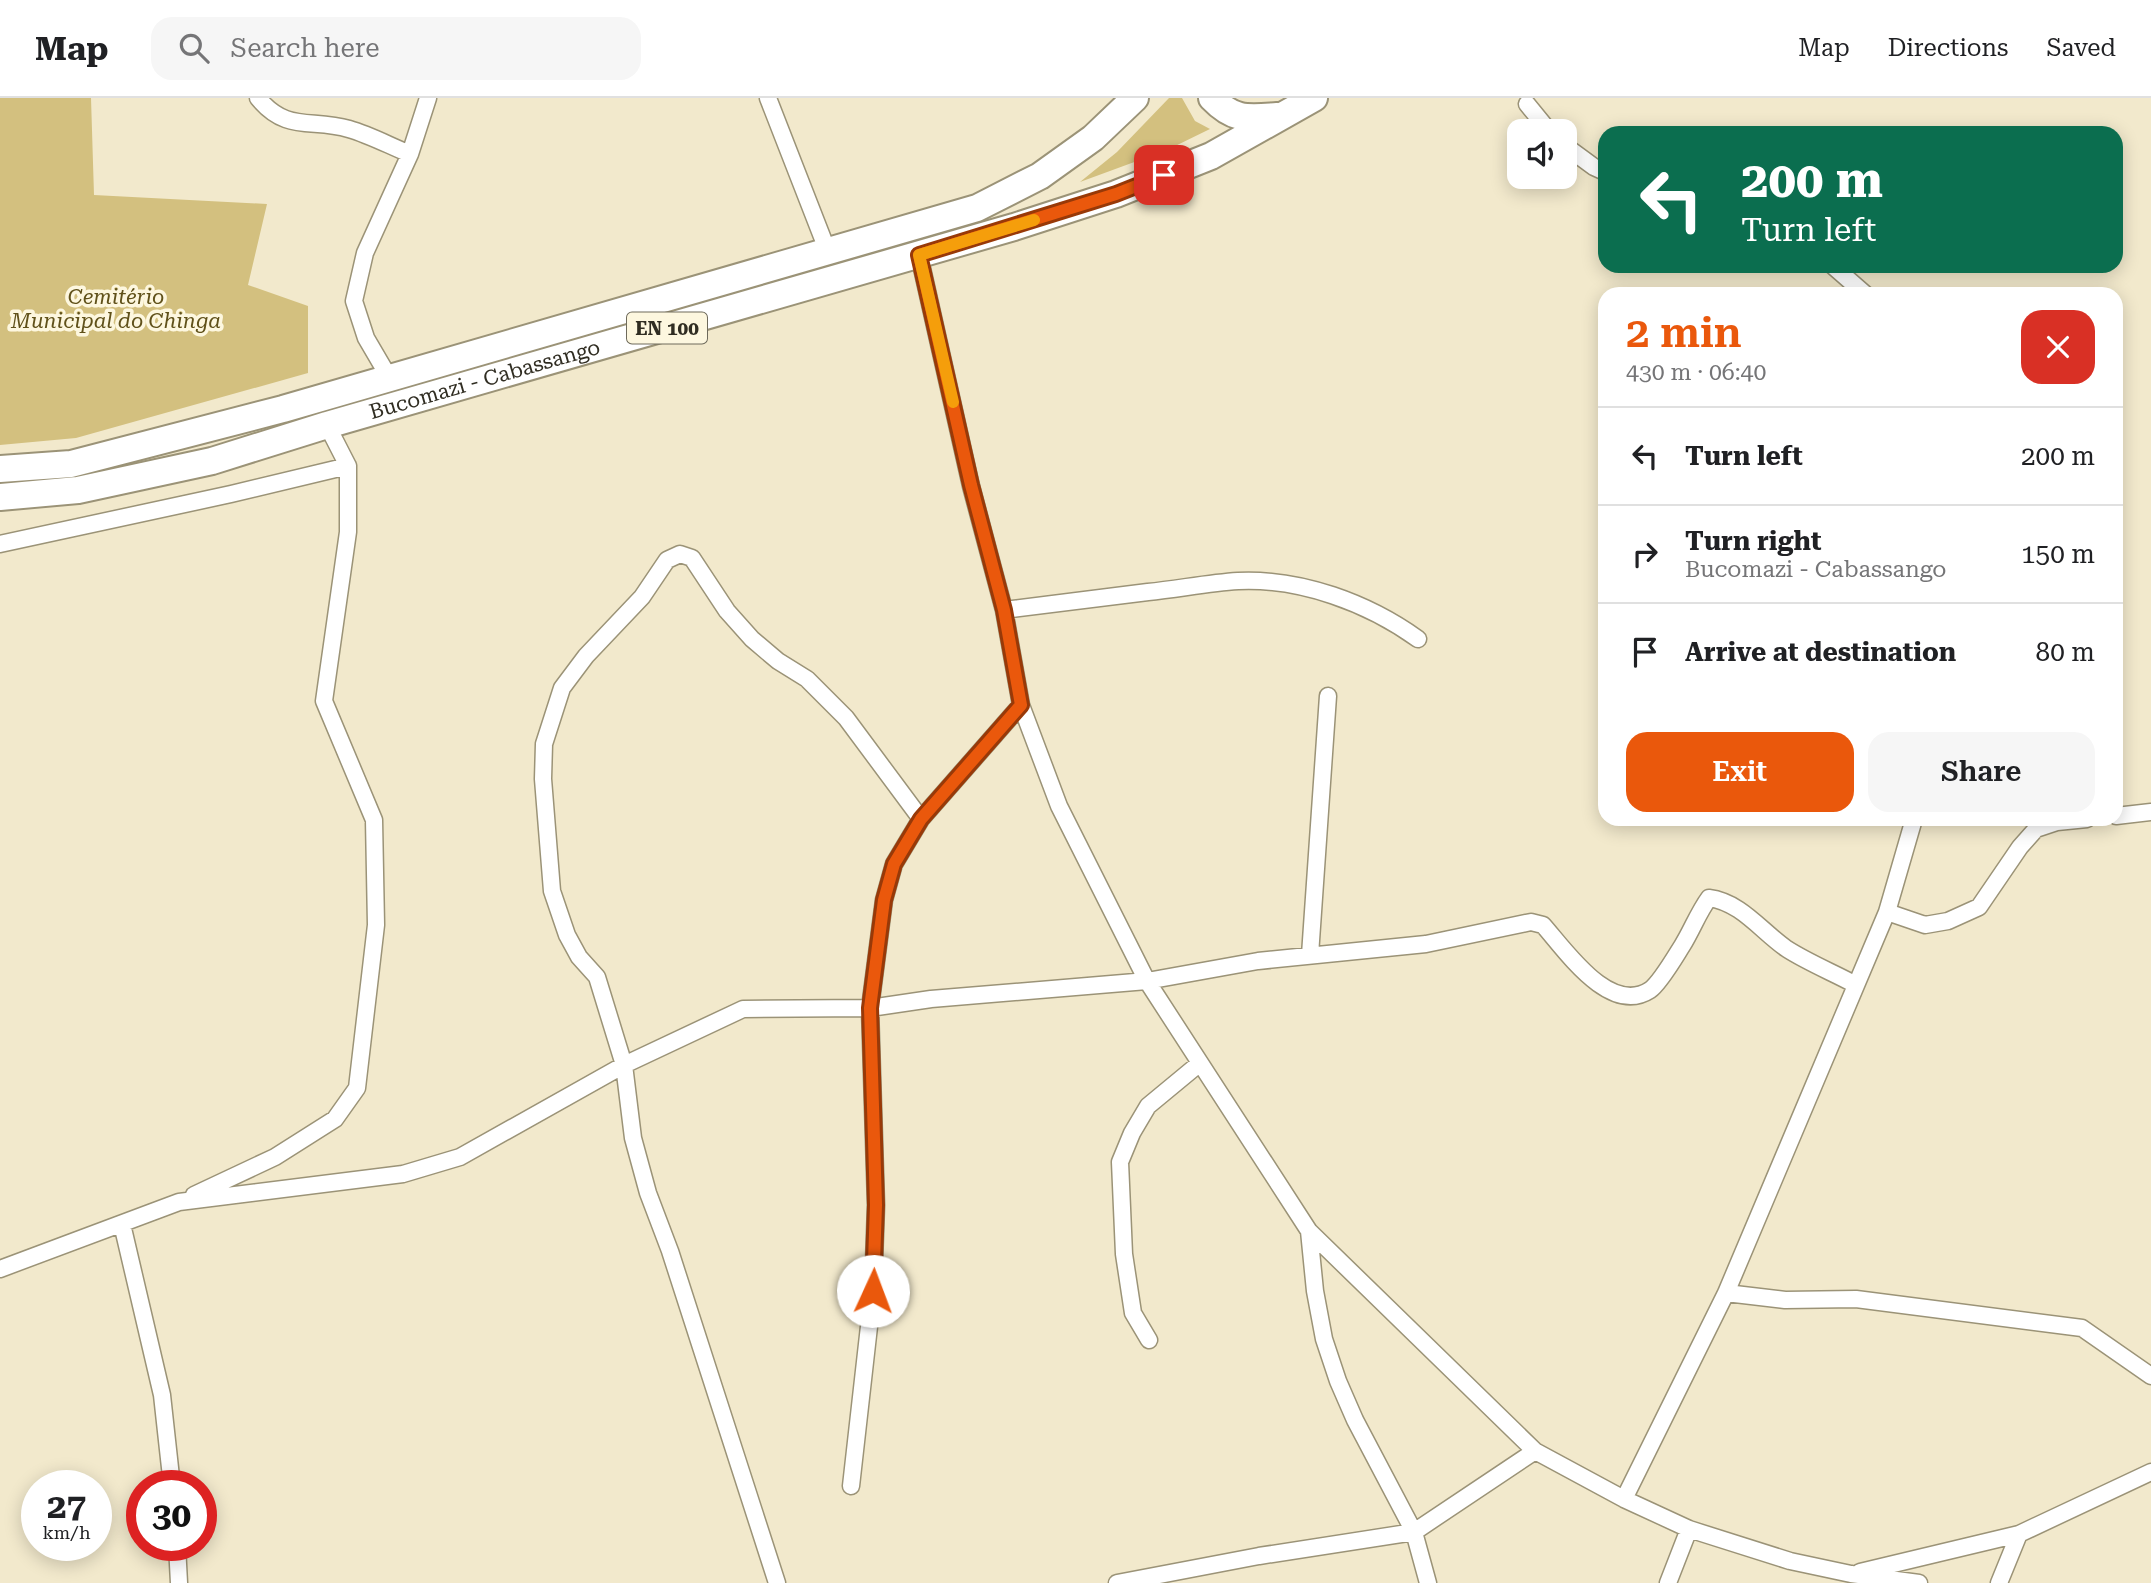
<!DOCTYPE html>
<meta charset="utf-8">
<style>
:root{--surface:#fff;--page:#f6f6f6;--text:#202124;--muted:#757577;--line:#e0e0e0;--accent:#ea580c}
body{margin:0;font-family:"Roboto Serif",serif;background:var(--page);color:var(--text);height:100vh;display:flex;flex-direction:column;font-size:26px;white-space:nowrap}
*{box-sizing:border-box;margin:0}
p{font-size:23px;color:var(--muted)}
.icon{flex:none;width:38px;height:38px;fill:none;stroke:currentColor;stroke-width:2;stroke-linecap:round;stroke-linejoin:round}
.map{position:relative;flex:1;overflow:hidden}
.panel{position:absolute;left:1598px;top:189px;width:525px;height:539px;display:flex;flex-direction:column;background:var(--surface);border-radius:21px;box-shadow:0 4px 18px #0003}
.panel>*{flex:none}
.hud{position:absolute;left:1598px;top:28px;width:525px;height:147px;border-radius:21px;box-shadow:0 4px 18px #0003;background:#0b6e4f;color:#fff;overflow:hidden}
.controls{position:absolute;left:1507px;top:21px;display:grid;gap:14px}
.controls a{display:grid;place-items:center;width:70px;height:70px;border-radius:14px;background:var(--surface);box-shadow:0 4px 18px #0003;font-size:35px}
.speed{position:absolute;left:21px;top:1372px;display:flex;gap:14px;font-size:35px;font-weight:700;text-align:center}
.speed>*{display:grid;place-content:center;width:91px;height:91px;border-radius:50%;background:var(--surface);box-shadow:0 4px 18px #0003;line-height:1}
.speed small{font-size:18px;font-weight:400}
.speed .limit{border:10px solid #d22;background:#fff;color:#111}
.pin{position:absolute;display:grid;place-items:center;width:60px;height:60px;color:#fff;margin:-30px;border-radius:14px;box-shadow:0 4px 10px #0006}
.me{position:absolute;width:77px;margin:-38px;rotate:2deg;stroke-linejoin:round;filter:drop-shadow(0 0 5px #0008)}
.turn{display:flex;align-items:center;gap:24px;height:147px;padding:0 28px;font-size:32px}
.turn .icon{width:91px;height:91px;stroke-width:2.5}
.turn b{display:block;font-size:49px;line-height:60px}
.round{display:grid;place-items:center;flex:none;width:74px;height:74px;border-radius:21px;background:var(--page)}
.headline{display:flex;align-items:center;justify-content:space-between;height:119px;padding:0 28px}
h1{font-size:42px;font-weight:600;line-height:52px;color:var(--accent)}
.primary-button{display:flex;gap:14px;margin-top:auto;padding:14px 28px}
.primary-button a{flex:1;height:80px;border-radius:21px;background:var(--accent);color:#fff;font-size:28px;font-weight:600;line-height:80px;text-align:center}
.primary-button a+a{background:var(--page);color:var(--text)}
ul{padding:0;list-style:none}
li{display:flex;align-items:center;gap:21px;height:98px;padding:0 28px;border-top:2px solid var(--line)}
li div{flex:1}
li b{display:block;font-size:26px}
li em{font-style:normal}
header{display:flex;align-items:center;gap:42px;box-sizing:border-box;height:98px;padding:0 35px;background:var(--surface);border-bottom:2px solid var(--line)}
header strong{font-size:33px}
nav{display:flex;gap:38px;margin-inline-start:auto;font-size:24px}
.search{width:490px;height:63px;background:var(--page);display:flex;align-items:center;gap:18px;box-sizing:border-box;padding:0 24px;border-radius:21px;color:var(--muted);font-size:26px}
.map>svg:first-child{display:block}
.green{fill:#d3c07f}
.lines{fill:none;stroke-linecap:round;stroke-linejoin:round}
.minor-casing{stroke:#9b9377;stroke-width:19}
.primary-casing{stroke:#9b9377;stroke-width:30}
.minor{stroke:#fff;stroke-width:16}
.primary{stroke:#fff;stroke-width:26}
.route-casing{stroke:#983908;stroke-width:18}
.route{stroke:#ea580c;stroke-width:12}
.slow{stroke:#f59e0b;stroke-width:12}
.labels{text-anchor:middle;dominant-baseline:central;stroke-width:7;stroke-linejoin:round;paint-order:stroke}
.shield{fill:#fdf7df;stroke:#6e6a5b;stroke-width:2}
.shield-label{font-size:19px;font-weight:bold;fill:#302d22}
.park-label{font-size:21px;font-style:italic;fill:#60511a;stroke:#fdf7df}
.street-label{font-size:21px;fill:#302d22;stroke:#fdf7df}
</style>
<header>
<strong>Map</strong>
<div class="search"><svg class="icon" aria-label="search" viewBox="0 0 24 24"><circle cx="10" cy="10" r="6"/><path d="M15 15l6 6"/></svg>Search here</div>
<nav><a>Map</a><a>Directions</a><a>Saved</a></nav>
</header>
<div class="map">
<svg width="2151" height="1485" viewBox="0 0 2151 1485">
<rect width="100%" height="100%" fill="#f2e9cc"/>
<path class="green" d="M0 0H91L94 97 267 106 248 187 308 208V275L76 340 0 347Z
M1169 0H1182L1195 23 1210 31 1167 52 1080 84 1117 54Z"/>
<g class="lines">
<g class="minor-casing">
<path id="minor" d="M258 0C287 35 311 20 349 31 370 37 390 48 410 56
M768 0 828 154
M1527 6 1549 33
M1564 47 1594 69 1605 74
M919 157 971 388 1004 512 1021 607 1059 708 1147 883 1309 1133 1535 1353 1624 1401 1689 1431 1790 1463 1851 1476 1919 1485
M1833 168 1865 196
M390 281 366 240 354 203 365 155 410 56 428 0
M0 446 231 396 348 368
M1004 512C1052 506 1100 500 1148 494 1178 491 1208 485 1238 483 1301 480 1368 505 1418 541
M2116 718 2151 714
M1887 814 1925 827 1948 823 1979 809 2020 749 2036 731 2057 724 2087 721
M1310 857 1328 598
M194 1097 275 1059 335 1021 357 990 376 827 374 722 324 603 348 434V368L327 327
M122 1126 162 1297 172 1388
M1309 1133 1315 1193 1324 1241 1338 1283 1355 1322 1414 1434 1428 1485
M0 1171 179 1104 403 1076 460 1059 624 967 743 911 870 910 931 901 1147 883 1258 863 1426 846 1531 824 1543 827C1566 853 1610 918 1650 892 1660 885 1675 859 1682 848 1692 832 1698 815 1709 800 1741 804 1762 834 1787 851 1809 865 1834 875 1856 887
M1726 1195 1785 1202 1856 1201 2082 1230 2151 1278
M1149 1242 1133 1215 1124 1156 1120 1064 1132 1035 1148 1008 1200 965
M851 1388 873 1193 876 1107 870 910 884 802 894 766 921 721 1021 607
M1624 1401 1726 1195 1887 814 1914 721
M177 1447 179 1485
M1860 1474 2019 1436 2151 1374
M777 1485 670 1153 648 1095 633 1040 624 967 597 879 579 859 567 837 552 793 543 681 544 646 562 590 586 558 642 499 667 462 680 456 692 460 727 513 752 541 778 563 807 581 846 620 921 721
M1117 1485 1259 1458 1414 1434 1535 1353
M1668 1485 1689 1431
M1999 1485 2019 1436"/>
</g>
<g class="primary-casing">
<g id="primary">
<path d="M1212 0C1234 23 1248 20 1277 18"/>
<path d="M0 371 71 366 283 311 977 110 1040 78 1093 40 1135 0"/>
<path id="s1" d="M0 399 78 392 212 363 327 327 1014 129 1116 96 1211 58 1314 0"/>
</g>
</g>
<use href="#minor" class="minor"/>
<use href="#primary" class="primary"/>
</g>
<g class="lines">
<g class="route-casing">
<path id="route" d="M873 1193 876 1107 870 910 884 802 894 766 921 721 1021 607 1004 512 971 387 919 157 1116 96 1164 77"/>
</g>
<use href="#route" class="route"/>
<path class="slow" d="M953 304 919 157 1034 122"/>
</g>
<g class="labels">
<rect class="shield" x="627" y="214.5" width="80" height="31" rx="5"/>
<g class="shield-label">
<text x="667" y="230">EN 100</text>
</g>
<g class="park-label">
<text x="116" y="199">Cemitério<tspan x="116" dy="24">Municipal do Chinga</tspan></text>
</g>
<g class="street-label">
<text stroke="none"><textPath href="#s1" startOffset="500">Bucomazi - Cabassango</textPath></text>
</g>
</g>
</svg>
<div class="controls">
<a><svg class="icon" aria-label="sound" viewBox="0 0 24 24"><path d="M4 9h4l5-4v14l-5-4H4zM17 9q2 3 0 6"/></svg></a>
</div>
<div class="speed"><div>27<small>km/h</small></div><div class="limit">30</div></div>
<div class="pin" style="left:1164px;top:77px;background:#d93025"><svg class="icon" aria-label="arrive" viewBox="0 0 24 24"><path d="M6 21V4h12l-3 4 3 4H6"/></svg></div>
<svg class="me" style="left:873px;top:1193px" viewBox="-20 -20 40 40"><circle r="19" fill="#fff"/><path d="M0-13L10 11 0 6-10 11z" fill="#ea580c"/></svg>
<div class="hud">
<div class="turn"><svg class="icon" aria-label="left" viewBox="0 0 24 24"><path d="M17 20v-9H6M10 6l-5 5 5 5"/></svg><div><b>200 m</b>Turn left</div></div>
</div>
<section class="panel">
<div class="headline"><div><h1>2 min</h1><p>430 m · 06:40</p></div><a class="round" style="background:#d93025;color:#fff"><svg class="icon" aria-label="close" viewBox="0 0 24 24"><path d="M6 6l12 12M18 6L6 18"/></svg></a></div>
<ul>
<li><svg class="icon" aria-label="left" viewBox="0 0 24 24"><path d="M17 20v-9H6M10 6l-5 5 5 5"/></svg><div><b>Turn left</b></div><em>200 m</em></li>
<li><svg class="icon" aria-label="right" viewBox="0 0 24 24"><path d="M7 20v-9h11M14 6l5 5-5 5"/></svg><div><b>Turn right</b><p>Bucomazi - Cabassango</p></div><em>150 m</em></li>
<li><svg class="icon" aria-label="arrive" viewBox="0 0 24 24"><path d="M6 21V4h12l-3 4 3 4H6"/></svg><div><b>Arrive at destination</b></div><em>80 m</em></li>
</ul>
<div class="primary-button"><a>Exit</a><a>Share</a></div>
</section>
</div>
